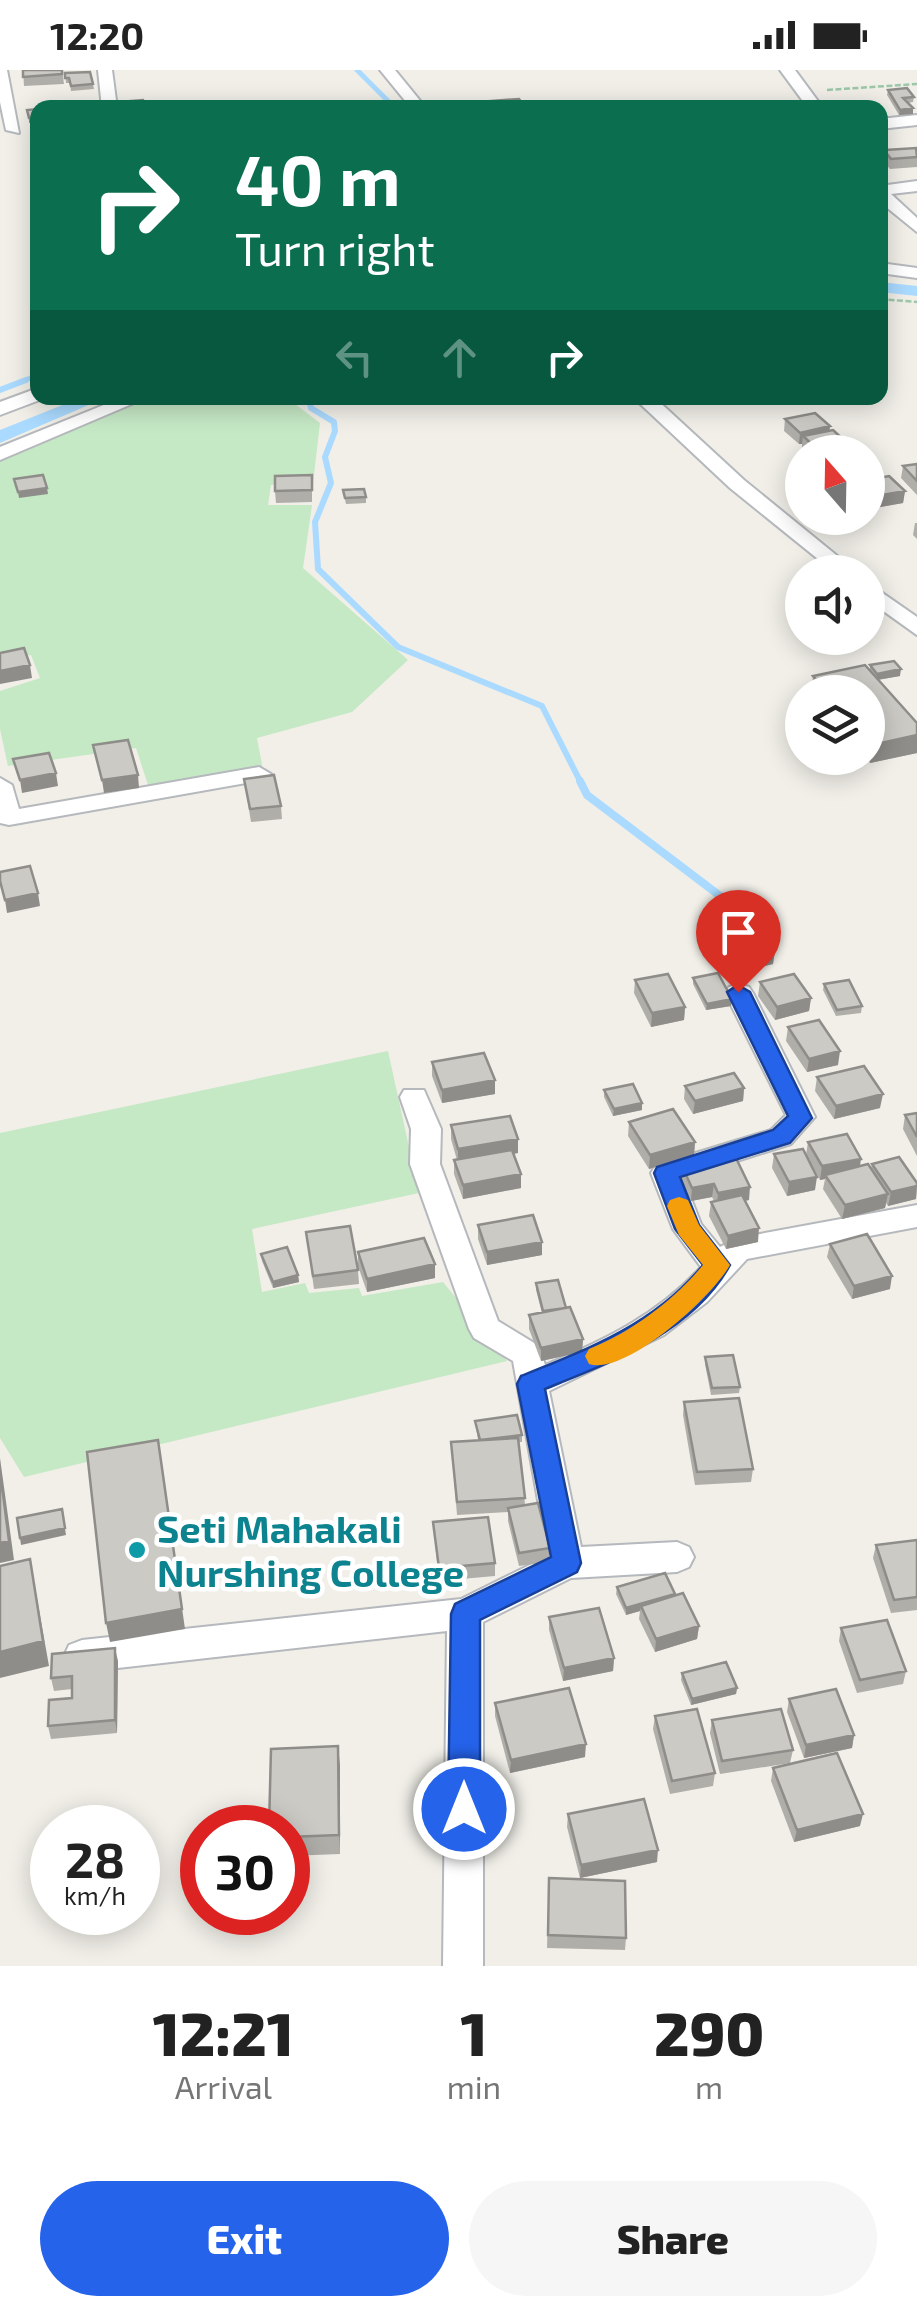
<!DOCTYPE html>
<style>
:root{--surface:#fff;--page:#f6f6f6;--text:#222;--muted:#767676;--accent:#2563eb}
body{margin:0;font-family:"Exo 2",sans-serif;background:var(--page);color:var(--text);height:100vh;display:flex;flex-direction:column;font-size:38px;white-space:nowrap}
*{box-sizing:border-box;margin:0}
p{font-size:32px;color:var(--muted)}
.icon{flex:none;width:55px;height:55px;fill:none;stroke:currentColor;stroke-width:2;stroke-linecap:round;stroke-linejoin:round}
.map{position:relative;height:1896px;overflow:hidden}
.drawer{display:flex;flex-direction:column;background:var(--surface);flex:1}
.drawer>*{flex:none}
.top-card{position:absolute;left:30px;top:30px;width:858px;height:305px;border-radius:20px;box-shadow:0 5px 25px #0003;background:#0b6e4f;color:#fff;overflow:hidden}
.needle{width:65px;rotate:340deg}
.controls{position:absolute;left:785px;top:365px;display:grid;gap:20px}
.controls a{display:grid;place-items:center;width:100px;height:100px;border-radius:50%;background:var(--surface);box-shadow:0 5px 25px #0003;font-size:50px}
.speed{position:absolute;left:30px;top:1735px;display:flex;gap:20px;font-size:50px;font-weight:700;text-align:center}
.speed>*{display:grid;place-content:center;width:130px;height:130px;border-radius:50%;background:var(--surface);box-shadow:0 5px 25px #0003;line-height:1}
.speed small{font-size:25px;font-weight:400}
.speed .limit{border:15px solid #d22;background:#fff;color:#111}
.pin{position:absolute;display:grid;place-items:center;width:85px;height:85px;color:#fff;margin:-102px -42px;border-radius:50% 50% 50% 0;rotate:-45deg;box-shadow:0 0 10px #0007}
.pin .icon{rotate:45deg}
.me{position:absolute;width:110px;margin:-55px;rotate:0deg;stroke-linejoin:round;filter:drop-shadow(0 0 8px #0008)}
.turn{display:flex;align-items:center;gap:35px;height:210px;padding:0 40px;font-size:45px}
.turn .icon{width:130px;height:130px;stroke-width:2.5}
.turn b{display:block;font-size:70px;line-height:85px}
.lanes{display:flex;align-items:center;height:95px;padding:0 40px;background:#0003;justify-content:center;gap:50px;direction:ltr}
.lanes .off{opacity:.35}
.eta{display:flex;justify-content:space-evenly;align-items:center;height:170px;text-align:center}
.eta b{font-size:60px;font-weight:800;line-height:70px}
.primary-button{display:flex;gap:20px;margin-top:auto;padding:20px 40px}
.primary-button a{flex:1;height:115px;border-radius:60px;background:var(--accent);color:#fff;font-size:40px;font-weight:800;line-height:115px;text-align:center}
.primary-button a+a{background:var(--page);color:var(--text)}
.status{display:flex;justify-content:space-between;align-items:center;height:70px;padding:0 50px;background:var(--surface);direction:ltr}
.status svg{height:28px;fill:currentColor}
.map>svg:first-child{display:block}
.green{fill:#c5e8c5}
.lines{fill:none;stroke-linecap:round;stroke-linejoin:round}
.stream-far2{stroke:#aadaff;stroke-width:5}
.stream-far1{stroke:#aadaff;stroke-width:6}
.stream{stroke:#aadaff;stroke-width:8}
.canal{fill:#aadaff;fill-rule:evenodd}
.minor-casing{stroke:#b5b8bc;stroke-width:4}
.path{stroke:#9cc7a9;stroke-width:2.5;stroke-dasharray:6 2.5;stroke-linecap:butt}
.minor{fill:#fff;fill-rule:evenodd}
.wall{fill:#afaea9}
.shaded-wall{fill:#8f8d8a}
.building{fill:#cccac5;stroke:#8f8d8a;stroke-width:2.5}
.route{fill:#2563eb;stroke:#184099;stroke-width:2.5}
.slow{fill:#f59e0b}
.culture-dot{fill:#0f9aa8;stroke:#fff;stroke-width:4}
.labels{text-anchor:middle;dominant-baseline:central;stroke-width:9;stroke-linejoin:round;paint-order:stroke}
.near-culture-label{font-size:38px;font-weight:bold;fill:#0d838f;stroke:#fff;text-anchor:start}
</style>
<div class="status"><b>12:20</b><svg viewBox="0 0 49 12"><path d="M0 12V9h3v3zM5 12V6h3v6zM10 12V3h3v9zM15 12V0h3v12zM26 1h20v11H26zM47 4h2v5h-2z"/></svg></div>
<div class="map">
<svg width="917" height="1896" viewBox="0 0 917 1896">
<rect width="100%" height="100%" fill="#f1efe8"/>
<path class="green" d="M144 328H299L295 334 320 353 313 413 271 415 268 435H312L303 498 408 590 352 642 257 668 263 700 149 718 136 678 8 696 0 659V621L40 608 31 585 0 589V388Z
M388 981 419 1123 252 1159 262 1222 305 1213 309 1223 359 1218 362 1226 443 1212 507 1291 24 1407 0 1368V1063Z"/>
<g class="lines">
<path class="stream-far2" d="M357 0 395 38
M20 312 38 305"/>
<path class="stream-far1" d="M0 320 26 310
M309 328 311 338 334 352 335 361 325 387 331 413 315 452 318 499 398 577 542 636 581 713"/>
<path class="stream" d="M580 711 587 725 761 857"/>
<path class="canal" d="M880 212 917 216V226L880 222Z
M80 328H105L0 373V360Z"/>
<g class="minor-casing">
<path id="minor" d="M0 0H7L19 63 6 60 0 32Z
M98 0H112L117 38H102Z
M380 0H395L426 38H411Z
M780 0H795L823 38H808Z
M917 45V55L880 59V49Z
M917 111V121L891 124 917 148V162L880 132V116Z
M880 193 917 198V208L880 203Z
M38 318V328H45L0 345V332Z
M121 328H146L0 390V377Z
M634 328H655L744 410 857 502H834L730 418Z
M868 513 917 547V565L868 530Z
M259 697 271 704 268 709 9 755 0 753V708L12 715 19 739Z
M739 914 749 917 753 923 815 1047 791 1074 683 1108 701 1154 720 1177 738 1168 917 1135V1157L747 1189 707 1232 664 1265 549 1321 581 1477 677 1472 689 1477 694 1487 689 1497 677 1502 571 1508 483 1552V1896H443L447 1561 82 1602 69 1597 64 1586 69 1575 82 1570 461 1529 548 1486 513 1291 474 1268 469 1259 410 1094 411 1059 400 1027 404 1020H424L441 1059 440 1094 498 1251 539 1276 545 1295C603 1271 659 1244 701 1197L673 1159 651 1103 656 1095 771 1060 786 1045 725 923 729 917Z"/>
</g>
<path class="path" d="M827 20 917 14
M880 229 917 232"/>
<use href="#minor" class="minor"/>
</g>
<path class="wall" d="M23 0H62L64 14 24 16Z
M90 2 94 19 71 21 70 13H66L65 3Z
M888 20 914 27 913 32 908 33 913 38V44L899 45 887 25Z
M917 79V97L890 99 882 90 884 80Z
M785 349 830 361 847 373 846 382H806L802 378V374H799L784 361Z
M917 394V425L901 408 903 396Z
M312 405V432L276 433 275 421Z
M868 410 905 421 903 433 869 439 868 438Z
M343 420 366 427V433L346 434Z
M915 453H917V469L913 465Z
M870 595 900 606 878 610 917 653V683L870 693 865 688H868V622H811L813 606 870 601Z
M244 709 281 736 282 749 251 752Z
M723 859 775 880 773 894 743 901 722 872Z
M693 908 732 929 731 936 706 940 693 914Z
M635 910 685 937 684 950 651 957 634 923Z
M760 912 811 928 809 941 775 950 758 926Z
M824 914 862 936 861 943 836 946 823 920Z
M788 957 838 995 807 1002 786 971Z
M432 992 495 1010V1024L442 1033 432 1006Z
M817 1007 880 1038 834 1049 815 1021Z
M685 1016 744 1018 743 1031 693 1044 684 1029Z
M604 1020 642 1040 613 1046 604 1027Z
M917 1043V1086L903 1059 905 1045Z
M629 1052 695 1072 694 1085 649 1099 628 1066Z
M451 1055 518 1069V1083L513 1084 521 1104V1118L463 1129 454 1104V1090H457L451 1069Z
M808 1072 860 1097 871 1099 872 1094 917 1113 916 1129 888 1136 886 1133 885 1138 842 1149 823 1119 825 1109 820 1110 806 1085Z
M774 1084 815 1120 787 1126 772 1098Z
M682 1096 749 1130 745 1131 758 1172 726 1179 709 1146 711 1132 714 1131 712 1127 691 1131 680 1109Z
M478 1155 542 1172V1185L487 1195 478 1169Z
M306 1162 358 1200 359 1214 314 1219Z
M830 1174 890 1219 852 1229 827 1187Z
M358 1182 435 1194V1208L367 1222 358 1196Z
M261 1184 298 1205 299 1212 273 1218 262 1191Z
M536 1213 566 1238 583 1269 582 1282 541 1291 529 1259V1245L542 1243 536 1220Z
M705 1287 740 1317 739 1323 711 1325 705 1294Z
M684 1332 753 1399 751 1412 695 1415 683 1345Z
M475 1351 522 1365V1372H519L525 1435 550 1478 549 1492 519 1496 508 1451V1442L457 1445 451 1372 478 1370Z
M433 1452 495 1493V1506L439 1511Z
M917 1470V1540L891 1543 873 1488 876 1475Z
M617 1517 675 1524 699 1556 697 1569 655 1582 639 1549 640 1541 626 1545 616 1524Z
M549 1547 614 1588 613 1601 563 1611 549 1560Z
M841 1558 906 1601 903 1614 857 1623 839 1571Z
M118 1591 117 1663 51 1669 48 1656 72 1628V1619L54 1621 51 1608Z
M682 1603 737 1618 736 1624 691 1635 681 1610Z
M789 1629 854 1665 852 1678 804 1688 787 1642Z
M495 1633 585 1687 510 1703 495 1646Z
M655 1646 715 1703 713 1716 670 1724 653 1659Z
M712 1650 793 1680 790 1693 720 1704 710 1663Z
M338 1676 340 1784 288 1786V1758Z
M773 1698 860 1756 794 1772 771 1711Z
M568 1744 657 1792 580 1808 567 1757Z
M549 1808 626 1868 625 1880 547 1878Z"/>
<path class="shaded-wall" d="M913 38V44L899 45 900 40Z
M38 47V52L29 53V48Z
M830 356 829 368 803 366 802 374H799L800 363Z
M847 373 846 382H816L817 379Z
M47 418 48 424 19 428 18 422Z
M905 421 903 433 869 439 871 427Z
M30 595 32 608 0 614V601Z
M901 599 900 606 876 610 877 604Z
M917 665V683L870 693 872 675Z
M56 703 58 716 22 723 20 710Z
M138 705 139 718 104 723 102 710Z
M38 823 40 836 7 843 5 830Z
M775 880 773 894 743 901 744 888Z
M811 928 809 941 775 950 777 937Z
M732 929 731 936 706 940 707 934Z
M685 937 684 950 651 957 652 943Z
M840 981 838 995 807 1002 809 989Z
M495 1010V1024L442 1033V1020Z
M744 1018 743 1031 693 1044 695 1031Z
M883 1024 880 1038 834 1049 836 1036Z
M642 1033V1040L613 1046 614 1039Z
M518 1069V1083L458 1092V1079Z
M695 1072 694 1085 649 1099 650 1085Z
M861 1089 859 1103 825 1105V1109L820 1110 822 1096Z
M521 1104V1118L463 1129V1115Z
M817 1107 815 1120 787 1126 789 1112Z
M714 1114 712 1127 691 1131 692 1118Z
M917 1116 916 1129 888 1136 891 1122Z
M750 1117 749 1130 717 1136 718 1123Z
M888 1124 885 1138 842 1149 845 1135Z
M759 1158 758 1172 726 1179 728 1166Z
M542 1172V1185L487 1195V1182Z
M435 1194V1208L367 1222V1209Z
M298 1205 299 1212 273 1218V1212Z
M892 1206 890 1219 852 1229 854 1216Z
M583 1269 582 1282 541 1291V1278Z
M0 1388 14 1490 0 1493Z
M161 1390 185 1559 110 1572 106 1553Z
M62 1439 66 1465 21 1475 20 1468Z
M30 1489 49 1596 0 1608V1582Z
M675 1524 674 1531 641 1536 640 1541 626 1545V1538Z
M699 1556 697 1569 655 1582 656 1569Z
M115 1578 118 1591 117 1663 115 1650Z
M614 1588 613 1601 563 1611 564 1598Z
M737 1618 736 1624 691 1635 692 1629Z
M854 1665 852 1678 804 1688 806 1675Z
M586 1674 585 1687 510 1703 511 1690Z
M338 1676 340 1695V1784L339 1765Z
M863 1744 860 1756 794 1772 797 1760Z
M658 1780 657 1792 580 1808 581 1795Z"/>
<path class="building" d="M23 0H62V4L23 7Z
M90 2 93 14 71 16 69 8H65V3Z
M907 18 914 27 903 28 913 38 900 40 888 20Z
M519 29 525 37 494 38 490 31Z
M143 30 145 38H121L120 32Z
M38 39V47L29 48 27 40Z
M916 78 917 87 891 89 884 80Z
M815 343 830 356 800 363 785 349Z
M833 360 847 373 817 379 803 366Z
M917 394V411L903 396Z
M43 405 47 418 18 422 14 409Z
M312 405V420L275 421V406Z
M889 406 905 421 871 427 868 424V410Z
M364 419 366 427 345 428 343 420Z
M24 578 30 595 0 601V583Z
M894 591 901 599 877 604 870 595Z
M865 595 917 653V665L872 675 868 669V622H827L813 606Z
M128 670 138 705 102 710 93 675Z
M49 683 56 703 20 710 13 689Z
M274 705 281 736 250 739 244 709Z
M30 796 38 823 5 830 0 811V802Z
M753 851 775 880 744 888 723 859Z
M718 903 732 929 707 934 693 908Z
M668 904 685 937 652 943 635 910Z
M794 904 811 928 777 937 760 912Z
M849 910 862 936 837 940 824 914Z
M819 950 840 981 809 989 788 957Z
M484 983 495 1010 442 1020 432 992Z
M864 996 883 1024 836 1036 817 1007Z
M734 1003 744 1018 695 1031 685 1016Z
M633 1014 642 1033 614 1039 604 1020Z
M673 1039 695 1072 650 1085 629 1052Z
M917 1043V1067L905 1045Z
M510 1046 518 1069 458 1079 451 1055Z
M847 1064 861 1089 822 1096 808 1072Z
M803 1079 817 1107 789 1112 774 1084Z
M512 1080 521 1104 463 1115 454 1090Z
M735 1086 750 1117 718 1123 714 1114 692 1118 682 1096Z
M899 1087 917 1113V1116L891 1122 872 1094Z
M868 1094 888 1124 845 1135 825 1105Z
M742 1125 759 1158 728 1166 711 1132Z
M533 1145 542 1172 487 1182 478 1155Z
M350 1156 358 1200 313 1206 306 1162Z
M867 1164 892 1206 854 1216 830 1174Z
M424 1168 435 1194 367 1209 358 1182Z
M287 1177 298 1205 273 1212 261 1184Z
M558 1210 566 1238 543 1241 536 1213Z
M570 1237 583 1269 541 1278 529 1245Z
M733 1285 740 1317 712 1318 705 1287Z
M739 1328 753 1399 697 1402 684 1332Z
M517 1345 522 1365 480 1370 475 1351Z
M518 1368 525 1428 457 1432 451 1372Z
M158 1370 182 1539 106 1553 87 1382Z
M0 1401 9 1471 0 1473Z
M538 1433 550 1478 519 1483 508 1438Z
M62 1439 65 1458 20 1468 17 1448Z
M488 1447 495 1493 439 1498 433 1452Z
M917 1470V1527L894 1530 876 1475Z
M30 1489 43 1571 0 1582V1496Z
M665 1503 675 1524 626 1538 617 1517Z
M683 1523 699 1556 656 1569 641 1536Z
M599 1538 614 1588 564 1598 549 1547Z
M887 1550 906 1601 860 1610 841 1558Z
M115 1578V1650L48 1656 49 1630 72 1628V1606L51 1608 52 1584Z
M726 1592 737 1618 692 1629 682 1603Z
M569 1618 586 1674 511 1690 495 1633Z
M836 1619 854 1665 806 1675 789 1629Z
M697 1639 715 1703 672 1711 655 1646Z
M781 1639 793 1680 722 1691 712 1650Z
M338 1676 339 1765 288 1767V1758H269L271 1679Z
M837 1683 863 1744 797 1760 773 1698Z
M644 1729 658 1780 581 1795 568 1744Z
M549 1808 625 1811 626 1868 548 1865Z"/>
<path class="route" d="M738 915 750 922 812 1048 790 1073 680 1107 699 1155 730 1195C693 1262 612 1292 545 1319L581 1493 577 1502 480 1550V1739L475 1750 464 1754 453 1750 448 1739 451 1544 455 1534 551 1487 517 1314 521 1306C589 1279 656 1253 703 1195L675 1159 654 1103 657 1097 773 1060 788 1046 727 922Z"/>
<path class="slow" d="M679 1127 688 1130 699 1155 730 1195C713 1226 626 1306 589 1294L585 1286 589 1279C632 1262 674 1230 703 1195L679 1165 667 1136 670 1130Z"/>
<circle class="culture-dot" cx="137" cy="1480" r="10"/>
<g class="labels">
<g class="near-culture-label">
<text x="157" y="1458">Seti Mahakali<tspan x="157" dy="44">Nurshing College</tspan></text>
</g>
</g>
</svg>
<div class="controls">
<a><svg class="needle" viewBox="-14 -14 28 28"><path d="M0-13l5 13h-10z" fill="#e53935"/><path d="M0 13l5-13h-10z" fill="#767676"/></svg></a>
<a><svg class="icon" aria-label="sound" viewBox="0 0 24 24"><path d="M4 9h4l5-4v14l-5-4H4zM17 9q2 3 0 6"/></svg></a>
<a><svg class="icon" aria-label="layers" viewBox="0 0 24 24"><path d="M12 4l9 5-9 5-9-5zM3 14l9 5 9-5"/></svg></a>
</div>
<div class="speed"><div>28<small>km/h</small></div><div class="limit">30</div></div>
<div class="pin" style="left:738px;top:922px;background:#d93025"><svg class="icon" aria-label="arrive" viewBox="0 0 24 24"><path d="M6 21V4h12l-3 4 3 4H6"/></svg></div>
<svg class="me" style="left:464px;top:1739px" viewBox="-20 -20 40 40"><circle r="17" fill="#2563eb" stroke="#fff" stroke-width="3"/><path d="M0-11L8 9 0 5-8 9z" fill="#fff"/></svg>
<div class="top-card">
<div class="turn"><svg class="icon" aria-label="right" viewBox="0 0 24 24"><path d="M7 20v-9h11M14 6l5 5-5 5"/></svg><div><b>40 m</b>Turn right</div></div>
<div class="lanes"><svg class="icon off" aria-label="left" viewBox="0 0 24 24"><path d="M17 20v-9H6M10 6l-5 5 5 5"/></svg><svg class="icon off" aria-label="ahead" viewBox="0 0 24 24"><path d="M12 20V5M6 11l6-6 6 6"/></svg><svg class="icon" aria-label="right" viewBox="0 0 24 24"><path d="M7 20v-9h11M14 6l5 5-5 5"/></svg></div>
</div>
</div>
<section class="drawer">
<div class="eta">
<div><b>12:21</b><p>Arrival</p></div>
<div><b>1</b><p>min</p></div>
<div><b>290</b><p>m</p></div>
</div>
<div class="primary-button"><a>Exit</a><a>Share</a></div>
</section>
